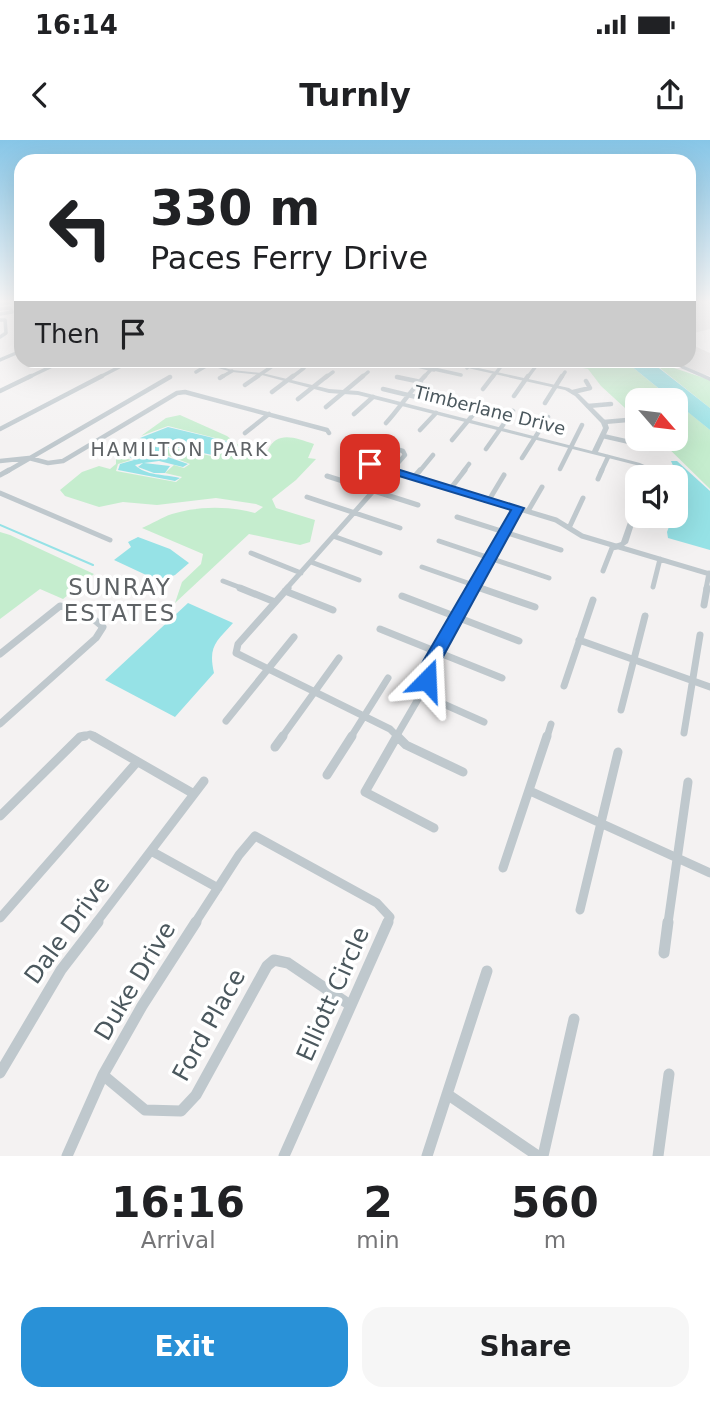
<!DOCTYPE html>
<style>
:root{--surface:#fff;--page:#f6f6f6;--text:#202124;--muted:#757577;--accent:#2991d7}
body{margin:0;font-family:"DejaVu Sans",sans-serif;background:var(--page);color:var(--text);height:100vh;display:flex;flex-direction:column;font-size:26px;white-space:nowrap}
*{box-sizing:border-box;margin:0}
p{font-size:23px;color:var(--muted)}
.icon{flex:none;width:38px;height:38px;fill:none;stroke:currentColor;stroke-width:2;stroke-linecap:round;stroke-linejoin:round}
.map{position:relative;height:1016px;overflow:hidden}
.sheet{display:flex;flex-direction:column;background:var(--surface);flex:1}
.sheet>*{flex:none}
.banner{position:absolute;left:14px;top:14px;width:682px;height:214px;border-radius:21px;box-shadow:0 7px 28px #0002;background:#fff;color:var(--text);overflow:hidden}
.needle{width:46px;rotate:118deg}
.tools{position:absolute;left:625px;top:248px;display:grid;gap:14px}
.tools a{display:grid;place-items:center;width:63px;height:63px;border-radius:14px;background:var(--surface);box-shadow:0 7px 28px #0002;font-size:35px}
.pin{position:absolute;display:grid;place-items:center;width:60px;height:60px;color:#fff;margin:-30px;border-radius:14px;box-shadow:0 4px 10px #0006}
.me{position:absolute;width:77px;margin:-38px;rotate:21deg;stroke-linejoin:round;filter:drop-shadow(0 0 5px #0008)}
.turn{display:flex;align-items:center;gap:24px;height:147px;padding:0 21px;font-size:32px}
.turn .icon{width:91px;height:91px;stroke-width:2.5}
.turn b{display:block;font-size:49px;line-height:60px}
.then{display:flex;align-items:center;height:66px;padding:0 21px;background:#0003;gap:14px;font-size:26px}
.eta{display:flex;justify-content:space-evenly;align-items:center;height:119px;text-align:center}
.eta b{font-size:42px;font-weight:700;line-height:49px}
.button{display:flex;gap:14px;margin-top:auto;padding:14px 21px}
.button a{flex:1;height:80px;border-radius:21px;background:var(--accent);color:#fff;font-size:28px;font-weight:700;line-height:80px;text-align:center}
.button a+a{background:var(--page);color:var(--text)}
.status{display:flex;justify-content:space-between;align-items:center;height:49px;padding:0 35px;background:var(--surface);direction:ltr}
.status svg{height:19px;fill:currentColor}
header{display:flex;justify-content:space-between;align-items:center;height:91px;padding:0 21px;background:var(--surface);font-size:32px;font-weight:700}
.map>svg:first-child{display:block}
.education{fill:#e5e3e3}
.green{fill:#c5edce}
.water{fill:#96e2e6}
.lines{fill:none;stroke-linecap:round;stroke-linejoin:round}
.stream{stroke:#96e2e6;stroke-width:2}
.minor-far5{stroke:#bfc8cd;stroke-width:3.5}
.minor-far4{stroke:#bfc8cd;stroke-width:4.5}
.minor-far3{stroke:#bfc8cd;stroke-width:5}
.minor-far2{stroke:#bfc8cd;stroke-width:7}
.minor-far1{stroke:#bfc8cd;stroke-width:9}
.minor{stroke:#bfc8cd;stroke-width:11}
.tertiary{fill:#bfc8cd;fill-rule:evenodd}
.route{fill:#1a73e8;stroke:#114b97;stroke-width:2}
.labels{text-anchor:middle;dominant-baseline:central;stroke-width:7;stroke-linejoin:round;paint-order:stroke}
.far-street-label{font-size:18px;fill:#4b585e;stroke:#fff}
.far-neighbourhood-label{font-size:19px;letter-spacing:2px;fill:#5f6366;stroke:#fff}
.neighbourhood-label{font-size:23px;letter-spacing:2px;fill:#5f6366;stroke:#fff}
.near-street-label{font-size:24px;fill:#4b585e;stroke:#fff}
</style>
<div class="status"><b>16:14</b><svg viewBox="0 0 49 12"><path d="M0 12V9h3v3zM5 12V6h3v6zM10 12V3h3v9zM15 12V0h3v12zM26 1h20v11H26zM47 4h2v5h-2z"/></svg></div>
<header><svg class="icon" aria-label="back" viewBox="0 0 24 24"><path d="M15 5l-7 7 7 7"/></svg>Turnly<svg class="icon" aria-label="share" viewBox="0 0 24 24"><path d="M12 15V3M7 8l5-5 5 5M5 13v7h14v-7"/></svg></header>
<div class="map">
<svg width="710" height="1016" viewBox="0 0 710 1016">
<rect width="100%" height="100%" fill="#f4f2f2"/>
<path class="education" d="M690 163H710V189L690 194Z
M690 204 710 213V236L683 229 668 221 690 220Z"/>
<path class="green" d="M546 221H625L674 261H637V279L601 246 588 229Z
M660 228H674L710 240V268Z
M676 262 710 290V349L659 299H676Z
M180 275 227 296 246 311 257 313 268 310C277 290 296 298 314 304L308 318 316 319 296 340 272 359 276 368 315 380 310 402 300 405 249 394 175 463 182 442 201 424 203 414 142 388C152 384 162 377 172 374 198 366 229 366 255 373L263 367 256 364 216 358 157 365 123 362 99 367 65 356 60 350 82 332 99 326 110 329 116 324V314L131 320 118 324 116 331 176 342 182 337 165 333 174 325 184 328 190 324 164 314 165 309 174 308 216 317 228 309 231 302 168 286 141 296 166 278Z
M0 392 10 395 94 434 63 459 40 449 0 479Z"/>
<path class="water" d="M625 221H650L710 268V290Z
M168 287 230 302 217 316 175 307 163 309 162 315 188 324 183 327 159 321 144 323 170 326 165 333H154L138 327 143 323 135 325C146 336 164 334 180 338L175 341 118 330 120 324 134 320 127 315 116 313 130 304 144 307 149 302 140 298Z
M671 321H677L710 351V410L668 398 667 392 673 376H676L678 337Z
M138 397 170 409 189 423 175 435 159 441 114 420 131 407 128 402Z
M188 463 233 483C216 502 208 506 214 533L175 577 105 540Z"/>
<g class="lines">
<path class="stream" d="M0 385 93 425"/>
<path class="minor-far5" d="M0 164 9 163
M0 169 10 168 12 172 0 174
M0 180H5L6 193 0 197
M0 220 21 211
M401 222 434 230
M174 225 182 220
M467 228 473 220
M434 229 461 235
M196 232 216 220
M397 237 402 238
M27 238 65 220
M98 238 127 223
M220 238 232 231
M255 238 277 223
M291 238 304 228
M325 238 333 232
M361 238 368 232
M423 238 440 220
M492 238 506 220
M527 238 536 226
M561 238 565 232"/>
<path class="minor-far4" d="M397 237 421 242
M220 238 223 236
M245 245 258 236
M383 249 445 264
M483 249 493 236
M0 251 31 236
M272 252 293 236
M573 252 590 248 586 241
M514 256 528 236
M298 259 327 236
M545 263 562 236
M588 266 611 264
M326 267 363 236
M354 274 373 257
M604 282 627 280
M386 283C400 268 409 252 425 236
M0 289 102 236
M420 290 436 273
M245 293 269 274
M603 296 647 306
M365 300 403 311 405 315 390 332
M452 300 482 264
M486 309 513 271
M348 317 396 332
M522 318 548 277
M0 321 29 318 48 323 63 321 177 253 185 252 327 290 329 293
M560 329 582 285
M6 332 170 237
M419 332 433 315
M463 332 469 324
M601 332 608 317"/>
<path class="minor-far3" d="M391 330 556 380 582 396 710 434
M0 335 9 330
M327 336 418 365
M414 337 420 330
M598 339 602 330
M451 348 465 330
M0 353 110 400
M307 357 400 388
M489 360 504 335
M528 371 542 347
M457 377 561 410
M569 388 583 358
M333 396 380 413
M439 401 549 438
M251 413 301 433
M311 422 359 440
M422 427 485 449
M603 431 612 408 617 407
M223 441 244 449
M653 447 660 419
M286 449 392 330
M472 449 518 368
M706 449 709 433"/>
<path class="minor-far2" d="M240 448 275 462
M288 448 238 504 236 513 390 589 398 597
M480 448 535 467
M285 451 333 470
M402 456 519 501
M704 465 707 448
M380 489 502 538
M579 500 710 547
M0 514 60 466 84 471 103 487 96 498 0 584
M564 546 593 460
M421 554 484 582
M621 570 645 476
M226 581 294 497
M684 593 700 495
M80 597 90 594 96 597
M282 597 339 518
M351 597 388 538
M396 597 421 554 431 523 473 448
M547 597 551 584"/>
<path class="minor-far1" d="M93 596 194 654
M397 596 406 605 463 632
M397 596 365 652 434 688
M275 607 283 596
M327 635 352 596
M530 651 710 733
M0 676 80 597 85 596
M151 711 218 748
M503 728 547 596
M580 770 618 612
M0 778 137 622
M96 783 204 641
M195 783 239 715 255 696 377 763 390 777 387 783
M668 783 688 642"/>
<path class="minor" d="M664 813 668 782
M0 933 61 830 98 782
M103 935 145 970 181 971 196 955 267 826 274 820 288 823 350 865
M447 954 538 1016
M67 1016 103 935 142 866 196 782
M284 1016 388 782
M427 1016 487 831
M543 1016 574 879
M658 1016 669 934"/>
<path class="tertiary" d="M190 220H199L232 230 262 233 329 249 358 251 592 311 603 288 601 283 575 256 565 250 432 220H443L569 248 579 254 607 282 609 288 598 312 640 323 649 327V338H643L644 329 636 325 358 255 329 253 262 235 232 232Z
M663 220H670L710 237V241Z
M637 363V375L628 403 621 408H615V404L621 402 634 365Z"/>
</g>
<linearGradient id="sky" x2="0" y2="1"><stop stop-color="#87c6e7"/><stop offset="0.53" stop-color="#faf9f9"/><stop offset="1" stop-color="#faf9f9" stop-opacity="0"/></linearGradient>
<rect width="710" height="305" fill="url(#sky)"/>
<path class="route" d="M366 322H374L524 368 439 524 433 545H421L419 540 422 523 511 370 366 326Z"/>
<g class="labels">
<g class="far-street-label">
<text transform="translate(490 270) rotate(14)">Timberlane Drive</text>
</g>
<g class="far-neighbourhood-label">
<text x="180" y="309">HAMILTON PARK</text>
</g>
<g class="neighbourhood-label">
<text x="120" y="447">SUNRAY<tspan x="120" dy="26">ESTATES</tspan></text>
</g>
<g class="near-street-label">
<text transform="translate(67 790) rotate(-54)">Dale Drive</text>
<text transform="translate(135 841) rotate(-59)">Duke Drive</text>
<text transform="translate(333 854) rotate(-66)">Elliott Circle</text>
<text transform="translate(209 885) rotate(-61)">Ford Place</text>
</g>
</g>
</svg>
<div class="tools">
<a><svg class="needle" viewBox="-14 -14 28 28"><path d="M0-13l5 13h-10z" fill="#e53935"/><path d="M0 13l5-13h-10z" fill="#757577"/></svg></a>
<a><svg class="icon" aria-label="sound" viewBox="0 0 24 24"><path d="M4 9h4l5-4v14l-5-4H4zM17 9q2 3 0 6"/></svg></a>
</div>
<div class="pin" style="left:370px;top:324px;background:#d93025"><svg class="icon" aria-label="arrive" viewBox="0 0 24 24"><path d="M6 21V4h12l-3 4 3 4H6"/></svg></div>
<svg class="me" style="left:427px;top:540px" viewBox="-20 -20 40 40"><path d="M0-17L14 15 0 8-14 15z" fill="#1a73e8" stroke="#fff" stroke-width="4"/></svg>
<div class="banner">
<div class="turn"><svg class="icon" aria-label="left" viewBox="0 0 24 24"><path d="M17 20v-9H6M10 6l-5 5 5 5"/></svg><div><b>330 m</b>Paces Ferry Drive</div></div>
<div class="then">Then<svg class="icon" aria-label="arrive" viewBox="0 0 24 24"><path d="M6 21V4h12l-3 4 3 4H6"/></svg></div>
</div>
</div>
<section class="sheet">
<div class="eta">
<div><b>16:16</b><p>Arrival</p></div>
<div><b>2</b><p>min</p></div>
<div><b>560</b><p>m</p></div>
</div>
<div class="button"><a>Exit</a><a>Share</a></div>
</section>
